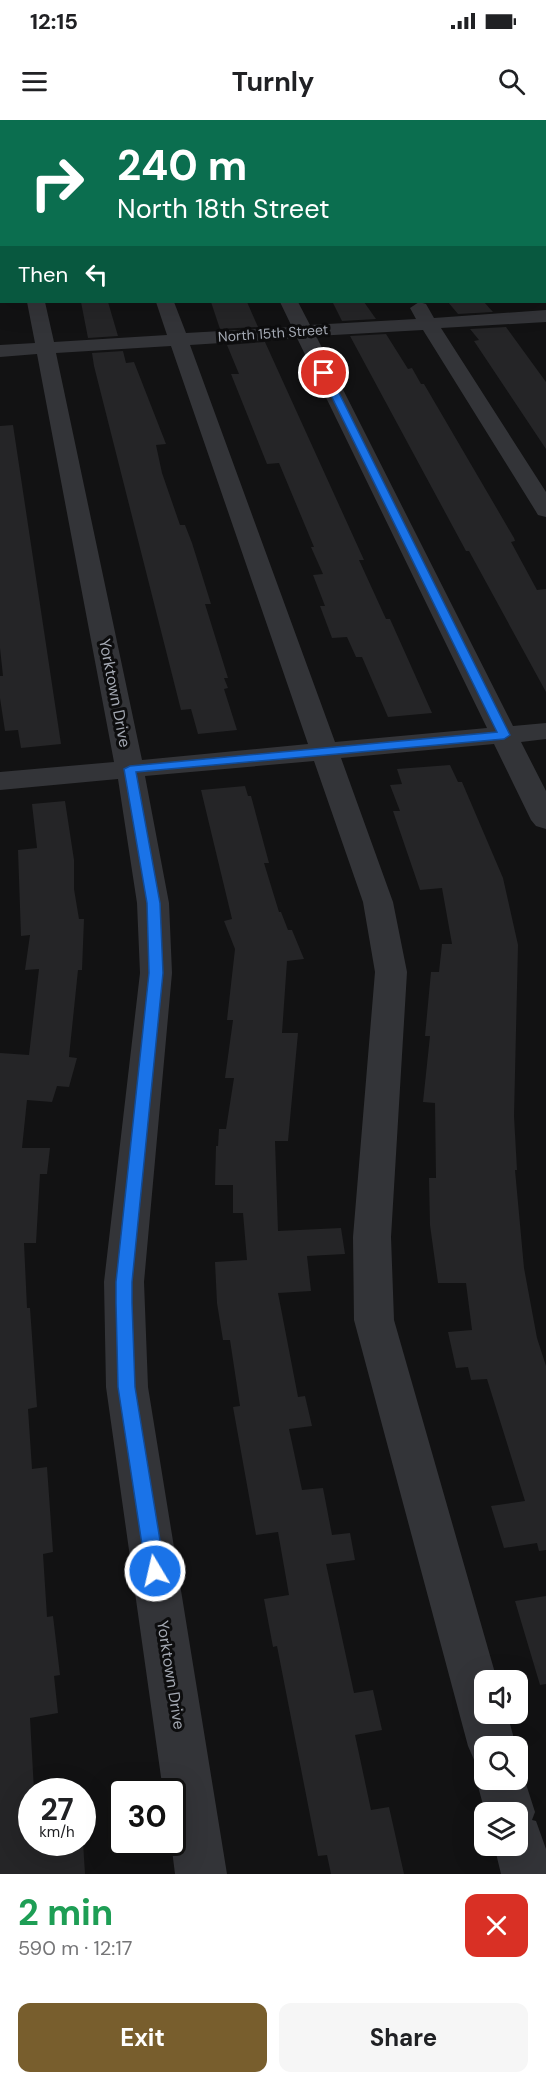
<!DOCTYPE html>
<meta charset="utf-8">
<style>
:root{--surface:#fff;--page:#f6f6f6;--text:#202124;--muted:#757577;--accent:#785e2d}
body{margin:0;font-family:"DM Sans",sans-serif;background:var(--page);color:var(--text);height:100vh;display:flex;flex-direction:column;font-size:22px;white-space:nowrap}
*{box-sizing:border-box;margin:0}
p{font-size:20px;color:var(--muted)}
.icon{flex:none;width:33px;height:33px;fill:none;stroke:currentColor;stroke-width:2;stroke-linecap:round;stroke-linejoin:round}
.map{position:relative;height:1754px;overflow:hidden}
.sheet{display:flex;flex-direction:column;background:var(--surface);flex:1}
.sheet>*{flex:none}
.top-card{position:absolute;left:0px;top:0px;width:546px;height:183px;box-shadow:0 6px 24px #0002;background:#0b6e4f;color:#fff;overflow:hidden}
.controls{position:absolute;left:474px;top:1550px;display:grid;gap:12px}
.controls a{display:grid;place-items:center;width:54px;height:54px;border-radius:12px;background:var(--surface);box-shadow:0 6px 24px #0002;font-size:30px}
.speed{position:absolute;left:18px;top:1658px;display:flex;gap:12px;font-size:30px;font-weight:700;text-align:center}
.speed>*{display:grid;place-content:center;width:78px;height:78px;border-radius:50%;background:var(--surface);box-shadow:0 6px 24px #0002;line-height:1}
.speed small{font-size:15px;font-weight:400}
.speed .limit{border:3px solid #111;border-radius:9px;background:#fff;color:#111}
.pin{position:absolute;display:grid;place-items:center;width:51px;height:51px;color:#fff;margin:-26px;border:3px solid #fff;border-radius:50%;box-shadow:0 2px 6px #0007}
.me{position:absolute;width:66px;margin:-33px;rotate:351deg;stroke-linejoin:round;filter:drop-shadow(0 0 4px #0008)}
.turn{display:flex;align-items:center;gap:21px;height:126px;padding:0 18px;font-size:27px}
.turn .icon{width:78px;height:78px;stroke-width:2.5}
.turn b{display:block;font-size:42px;line-height:51px}
.then{display:flex;align-items:center;height:57px;padding:0 18px;background:#0003;gap:12px;font-size:22px}
.round{display:grid;place-items:center;flex:none;width:63px;height:63px;border-radius:12px;background:var(--page)}
.headline{display:flex;align-items:center;justify-content:space-between;height:102px;padding:0 18px}
h1{font-size:36px;font-weight:700;line-height:45px;color:#1e9e55}
.primary-button{display:flex;gap:12px;margin-top:auto;padding:12px 18px}
.primary-button a{flex:1;height:69px;border-radius:12px;background:var(--accent);color:#fff;font-size:24px;font-weight:700;line-height:69px;text-align:center}
.primary-button a+a{background:var(--page);color:var(--text)}
.status{display:flex;justify-content:space-between;align-items:center;height:42px;padding:0 30px;background:var(--surface);direction:ltr}
.status svg{height:16px;fill:currentColor}
header{display:flex;justify-content:space-between;align-items:center;height:78px;padding:0 18px;background:var(--surface);font-size:27px;font-weight:700}
.map>svg:first-child{display:block}
.building{fill:#252527}
.lines{fill:none;stroke-linecap:round;stroke-linejoin:round}
.minor{fill:#333438;fill-rule:evenodd}
.route{fill:#1a73e8;stroke:#114b97;stroke-width:1.5}
.labels{text-anchor:middle;dominant-baseline:central;stroke-width:6;stroke-linejoin:round;paint-order:stroke}
.far-street-label{font-size:14px;fill:#a4a9b3;stroke:#0d0d0e}
.street-label{font-size:16px;fill:#a4a9b3;stroke:#0d0d0e}
</style>
<div class="status"><b>12:15</b><svg viewBox="0 0 49 12"><path d="M0 12V9h3v3zM5 12V6h3v6zM10 12V3h3v9zM15 12V0h3v12zM26 1h20v11H26zM47 4h2v5h-2z"/></svg></div>
<header><svg class="icon" aria-label="menu" viewBox="0 0 24 24"><path d="M4 6h16M4 12h16M4 18h16"/></svg>Turnly<svg class="icon" aria-label="search" viewBox="0 0 24 24"><circle cx="10" cy="10" r="6"/><path d="M15 15l6 6"/></svg></header>
<div class="map">
<svg width="546" height="1754" viewBox="0 0 546 1754">
<rect width="100%" height="100%" fill="#121213"/>
<path class="building" d="M81 182H108L118 216 88 218Z
M211 182H247L258 207 220 209Z
M364 182 376 199 342 201 333 183Z
M448 182H484L493 192 458 194Z
M506 207 546 262V329L474 221 479 220 470 209Z
M386 214 408 249 412 248 421 264H424L514 418 515 421 511 422 537 470 546 469V572L469 431H466L350 216Z
M265 222 364 440H359L386 499H390L432 593 388 597 362 537H356L347 517 332 518 320 486H325L313 455 323 454 311 427H314L279 343 267 344 231 254H239L227 225Z
M123 231 126 243 134 242 166 324 156 325 162 353 180 405H185L192 423 211 484H205L228 558H224L228 568 224 569 237 610 198 614 191 589 181 590 94 246 92 233Z
M13 305 61 624 21 628 18 610 5 611 0 578V556H3L0 528V306Z
M450 645 458 662H462L503 758 518 825 514 996 517 1050H515L524 1148 537 1218 546 1246V1430L539 1431 537 1423 504 1428 491 1386 525 1381 487 1259 471 1260 468 1247 456 1248 448 1212 472 1210 466 1163H438L430 1105 429 1058H436L435 983 423 982 430 916H425L431 852H439L442 824H452L442 768 420 770 393 691H400L390 665 402 664 397 649Z
M245 666 248 676H251L269 743H264L279 792H281L288 810H292L304 839 287 841 282 913H298L288 1021H275L278 1111 341 1108 345 1134 307 1136 311 1171 278 1173 298 1277 305 1276 312 1306 289 1309 302 1370 323 1368 332 1415 350 1413 355 1440 326 1444 354 1573 373 1570 382 1610 355 1615 371 1690 389 1687 404 1754H331L327 1735 318 1736 277 1526 273 1527 264 1479 289 1475 278 1412 256 1415 233 1287 240 1286 230 1220H223L217 1183 215 1142 247 1140 243 1093H233V1065H215L216 1026H218L219 1009H226L234 958H225L233 900H227L235 829 224 801 232 799 201 670Z
M65 681 74 740V769L79 799H84L82 850H78L69 937 77 938 69 967 57 966 52 982 27 980 22 1028H50L47 1054H40L36 1123H24L27 1188H30L37 1287 28 1289 32 1349 47 1347 53 1432 43 1434 47 1497 53 1496 60 1555 54 1556 58 1593 30 1598 34 1671H32V1722H83L85 1754H0V933L29 935 39 849 25 850 30 815 21 816 18 730 37 728 32 684Z
M546 1476V1564L540 1565 515 1481Z"/>
<g class="lines">
<path class="minor" d="M145 0H190L144 2Z
M290 0H304L305 2H291Z
M384 0H398L399 2H385Z
M480 0H494L495 2H481Z
M0 5H2V20H0Z
M544 57 546 58V69L544 68Z
M27 182H45L54 222 167 215 156 182H174L186 213 292 207 280 182H298L310 205 416 199 410 188 419 182 426 184 434 198 546 190V202L441 208 546 372V397L538 395 535 390 423 210 316 216 513 606 546 603V619L521 622 546 671V709L536 706 531 700 494 624 341 638 393 782 407 852 391 1117 394 1200 497 1560H484V1593H507L516 1626H484V1659H518L519 1642 535 1692 532 1700 536 1701 546 1729V1754H501L494 1725H518V1692H485L476 1659 482 1645 475 1642 468 1626 354 1200 353 1117 375 852 363 782 314 641 145 656 169 783 172 853 144 1162 148 1267 227 1754H175L171 1722 172 1671H163L106 1267 104 1162 140 853 137 783 118 659 0 670V652L114 642 37 234 0 237V225L35 223ZM297 218 487 608 335 622 190 225ZM171 226 308 624 142 640 56 233Z"/>
</g>
<path class="route" d="M324 250 329 253 510 615 504 619 136 652 160 783 163 853 132 1162V1183L135 1267 165 1451 162 1457 155 1459 149 1457 146 1451 118 1267 116 1183V1162L149 853 147 783 124 649 130 646 497 612 320 253Z"/>
<g class="labels">
<g class="far-street-label">
<text transform="translate(273 213) rotate(-4)">North 15th Street</text>
</g>
<g class="street-label">
<text transform="translate(115 573) rotate(79)">Yorktown Drive</text>
<text transform="translate(171 1555) rotate(81)">Yorktown Drive</text>
</g>
</g>
</svg>
<div class="controls">
<a><svg class="icon" aria-label="sound" viewBox="0 0 24 24"><path d="M4 9h4l5-4v14l-5-4H4zM17 9q2 3 0 6"/></svg></a>
<a><svg class="icon" aria-label="search" viewBox="0 0 24 24"><circle cx="10" cy="10" r="6"/><path d="M15 15l6 6"/></svg></a>
<a><svg class="icon" aria-label="layers" viewBox="0 0 24 24"><path d="M12 4l9 5-9 5-9-5zM3 14l9 5 9-5"/></svg></a>
</div>
<div class="speed"><div>27<small>km/h</small></div><div class="limit">30</div></div>
<div class="pin" style="left:324px;top:253px;background:#d93025"><svg class="icon" aria-label="arrive" viewBox="0 0 24 24"><path d="M6 21V4h12l-3 4 3 4H6"/></svg></div>
<svg class="me" style="left:155px;top:1451px" viewBox="-20 -20 40 40"><circle r="17" fill="#1a73e8" stroke="#fff" stroke-width="3"/><path d="M0-11L8 9 0 5-8 9z" fill="#fff"/></svg>
<div class="top-card">
<div class="turn"><svg class="icon" aria-label="right" viewBox="0 0 24 24"><path d="M7 20v-9h11M14 6l5 5-5 5"/></svg><div><b>240 m</b>North 18th Street</div></div>
<div class="then">Then<svg class="icon" aria-label="left" viewBox="0 0 24 24"><path d="M17 20v-9H6M10 6l-5 5 5 5"/></svg></div>
</div>
</div>
<section class="sheet">
<div class="headline"><div><h1>2 min</h1><p>590 m · 12:17</p></div><a class="round" style="background:#d93025;color:#fff"><svg class="icon" aria-label="close" viewBox="0 0 24 24"><path d="M6 6l12 12M18 6L6 18"/></svg></a></div>
<div class="primary-button"><a>Exit</a><a>Share</a></div>
</section>
